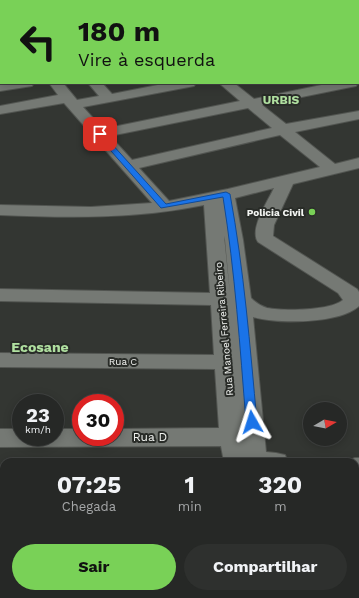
<!DOCTYPE html>
<html lang="pt">
<meta charset="utf-8">
<style>
:root{--surface:#262826;--page:#2e302e;--text:#f1f3f6;--muted:#a4a6a7;--line:#424443;--accent:#79d157}
body{margin:0;font-family:"Work Sans",sans-serif;background:var(--page);color:var(--text);height:100vh;display:flex;flex-direction:column;font-size:15px;white-space:nowrap}
*{box-sizing:border-box;margin:0}
p{font-size:13px;color:var(--muted)}
.icon{flex:none;width:22px;height:22px;fill:none;stroke:currentColor;stroke-width:2;stroke-linecap:round;stroke-linejoin:round}
.map{position:relative;flex:1;overflow:hidden}
.sheet{position:absolute;left:0px;top:458px;width:359px;height:140px;display:flex;flex-direction:column;background:var(--surface);border-radius:12px 12px 0 0;box-shadow:0 2px 10px #0003,0 0 0 1px var(--line)}
.sheet>*{flex:none}
.banner{position:absolute;left:0px;top:0px;width:359px;height:84px;box-shadow:0 2px 10px #0003,0 0 0 1px var(--line);background:#79d157;color:#111;overflow:hidden}
.needle{width:26px;rotate:80deg}
.tools{position:absolute;left:303px;top:402px;display:grid;gap:8px}
.tools a{display:grid;place-items:center;width:44px;height:44px;border-radius:50%;background:var(--surface);box-shadow:0 2px 10px #0003,0 0 0 1px var(--line);font-size:20px}
.speed{position:absolute;left:12px;top:394px;display:flex;gap:8px;font-size:20px;font-weight:700;text-align:center}
.speed>*{display:grid;place-content:center;width:52px;height:52px;border-radius:50%;background:var(--surface);box-shadow:0 2px 10px #0003,0 0 0 1px var(--line);line-height:1}
.speed small{font-size:10px;font-weight:400}
.speed .limit{border:6px solid #d22;background:#fff;color:#111}
.pin{position:absolute;display:grid;place-items:center;width:34px;height:34px;color:#fff;margin:-17px;border-radius:8px;box-shadow:0 2px 6px #0006}
.me{position:absolute;width:44px;margin:-22px;rotate:354deg;stroke-linejoin:round;filter:drop-shadow(0 0 3px #0008)}
.turn{display:flex;align-items:center;gap:14px;height:84px;padding:0 12px;font-size:18px}
.turn .icon{width:52px;height:52px;stroke-width:2.5}
.turn b{display:block;font-size:28px;line-height:34px}
.eta{display:flex;justify-content:space-evenly;align-items:center;height:68px;text-align:center}
.eta b{font-size:24px;font-weight:700;line-height:28px}
.action{display:flex;gap:8px;margin-top:auto;padding:8px 12px}
.action a{flex:1;height:46px;border-radius:24px;background:var(--accent);color:#111;font-size:16px;font-weight:700;line-height:46px;text-align:center}
.action a+a{background:var(--page);color:var(--text)}
.map>svg:first-child{display:block}
.lines{fill:none;stroke-linecap:round;stroke-linejoin:round}
.minor-casing{stroke:#525551;stroke-width:2}
.minor{fill:#757974;fill-rule:evenodd}
.route{fill:#1a73e8;stroke:#114b97}
.poi-dot{fill:#79d157;stroke:#292c28;stroke-width:1.5}
.labels{text-anchor:middle;dominant-baseline:central;stroke-width:4;stroke-linejoin:round;paint-order:stroke}
.poi-label{font-size:10px;font-weight:bold;fill:#f3f5f2;stroke:#292c28;text-anchor:end}
.street-label{font-size:10px;fill:#f3f5f2;stroke:#292c28}
.far-district-label{font-size:12px;font-weight:bold;fill:#b0e0a0;stroke:#292c28}
.near-street-label{font-size:12px;fill:#f3f5f2;stroke:#292c28}
.district-label{font-size:14px;font-weight:bold;fill:#b0e0a0;stroke:#292c28}
</style>
<div class="map">
<svg width="359" height="598" viewBox="0 0 359 598">
<rect width="100%" height="100%" fill="#333632"/>
<g class="lines">
<g class="minor-casing">
<path id="minor" d="M57 0H68V1H57Z
M231 0H252L231 1Z
M0 22H1V30H0Z
M358 45H359V53H358Z
M0 55H1L0 64Z
M0 83H34L32 86 0 91Z
M49 83H63L77 100 99 96 88 83H102L112 94 168 83H196L194 86 189 87 83 107 103 129 240 101 219 83H234L254 99 331 83H358L356 86 351 87 262 105 286 124 359 111V119L295 132 335 164 359 158V168L293 184 274 225 273 236 357 289 359 292V306C340 324 277 324 253 317L266 452 276 453 285 455 288 462H224L221 446 0 447V429H21V437H55V429H81V437H115V429L219 428 215 369 0 367V353L214 355 211 305 0 301V289L210 293 204 205C137 219 69 218 0 215V205L91 207 152 203 64 103 0 114V106L58 95ZM248 108 272 128 132 160 110 136ZM280 135 320 167 228 189 169 201 139 168ZM274 188C268 201 249 229 258 242L338 293 343 300C330 311 283 311 267 308 261 306 255 302 251 298L243 240 235 198ZM224 236 225 240 230 294Z
M355 458H359V505L355 504V462H345Z
M0 522H4V544H0Z
M236 594H264L266 598H236Z"/>
</g>
<use href="#minor" class="minor"/>
</g>
<path class="route" d="M97 133H102L166 204 226 192 230 194C244 270 250 346 257 422L255 425H248L246 422C240 347 235 272 223 197L161 208 97 135Z"/>
<circle class="poi-dot" cx="312" cy="212" r="4"/>
<g class="labels">
<g class="poi-label">
<text x="304" y="212">Policia Civil</text>
</g>
<g class="street-label">
<text transform="translate(224 329) rotate(-95)">Rua Manoel Ferreira Ribeiro</text>
<text x="123" y="361">Rua C</text>
</g>
<g class="far-district-label">
<text x="281" y="100">URBIS</text>
</g>
<g class="near-street-label">
<text x="150" y="437">Rua D</text>
</g>
<g class="district-label">
<text x="40" y="347">Ecosane</text>
</g>
</g>
</svg>
<div class="tools">
<a><svg class="needle" viewBox="-14 -14 28 28"><path d="M0-13l5 13h-10z" fill="#e53935"/><path d="M0 13l5-13h-10z" fill="#a4a6a7"/></svg></a>
</div>
<div class="speed"><div>23<small>km/h</small></div><div class="limit">30</div></div>
<div class="pin" style="left:100px;top:134px;background:#d93025"><svg class="icon" aria-label="arrive" viewBox="0 0 24 24"><path d="M6 21V4h12l-3 4 3 4H6"/></svg></div>
<svg class="me" style="left:252px;top:422px" viewBox="-20 -20 40 40"><path d="M0-17L14 15 0 8-14 15z" fill="#1a73e8" stroke="#fff" stroke-width="4"/></svg>
<div class="banner">
<div class="turn"><svg class="icon" aria-label="left" viewBox="0 0 24 24"><path d="M17 20v-9H6M10 6l-5 5 5 5"/></svg><div><b>180 m</b>Vire à esquerda</div></div>
</div>
<section class="sheet">
<div class="eta">
<div><b>07:25</b><p>Chegada</p></div>
<div><b>1</b><p>min</p></div>
<div><b>320</b><p>m</p></div>
</div>
<div class="action"><a>Sair</a><a>Compartilhar</a></div>
</section>
</div>
